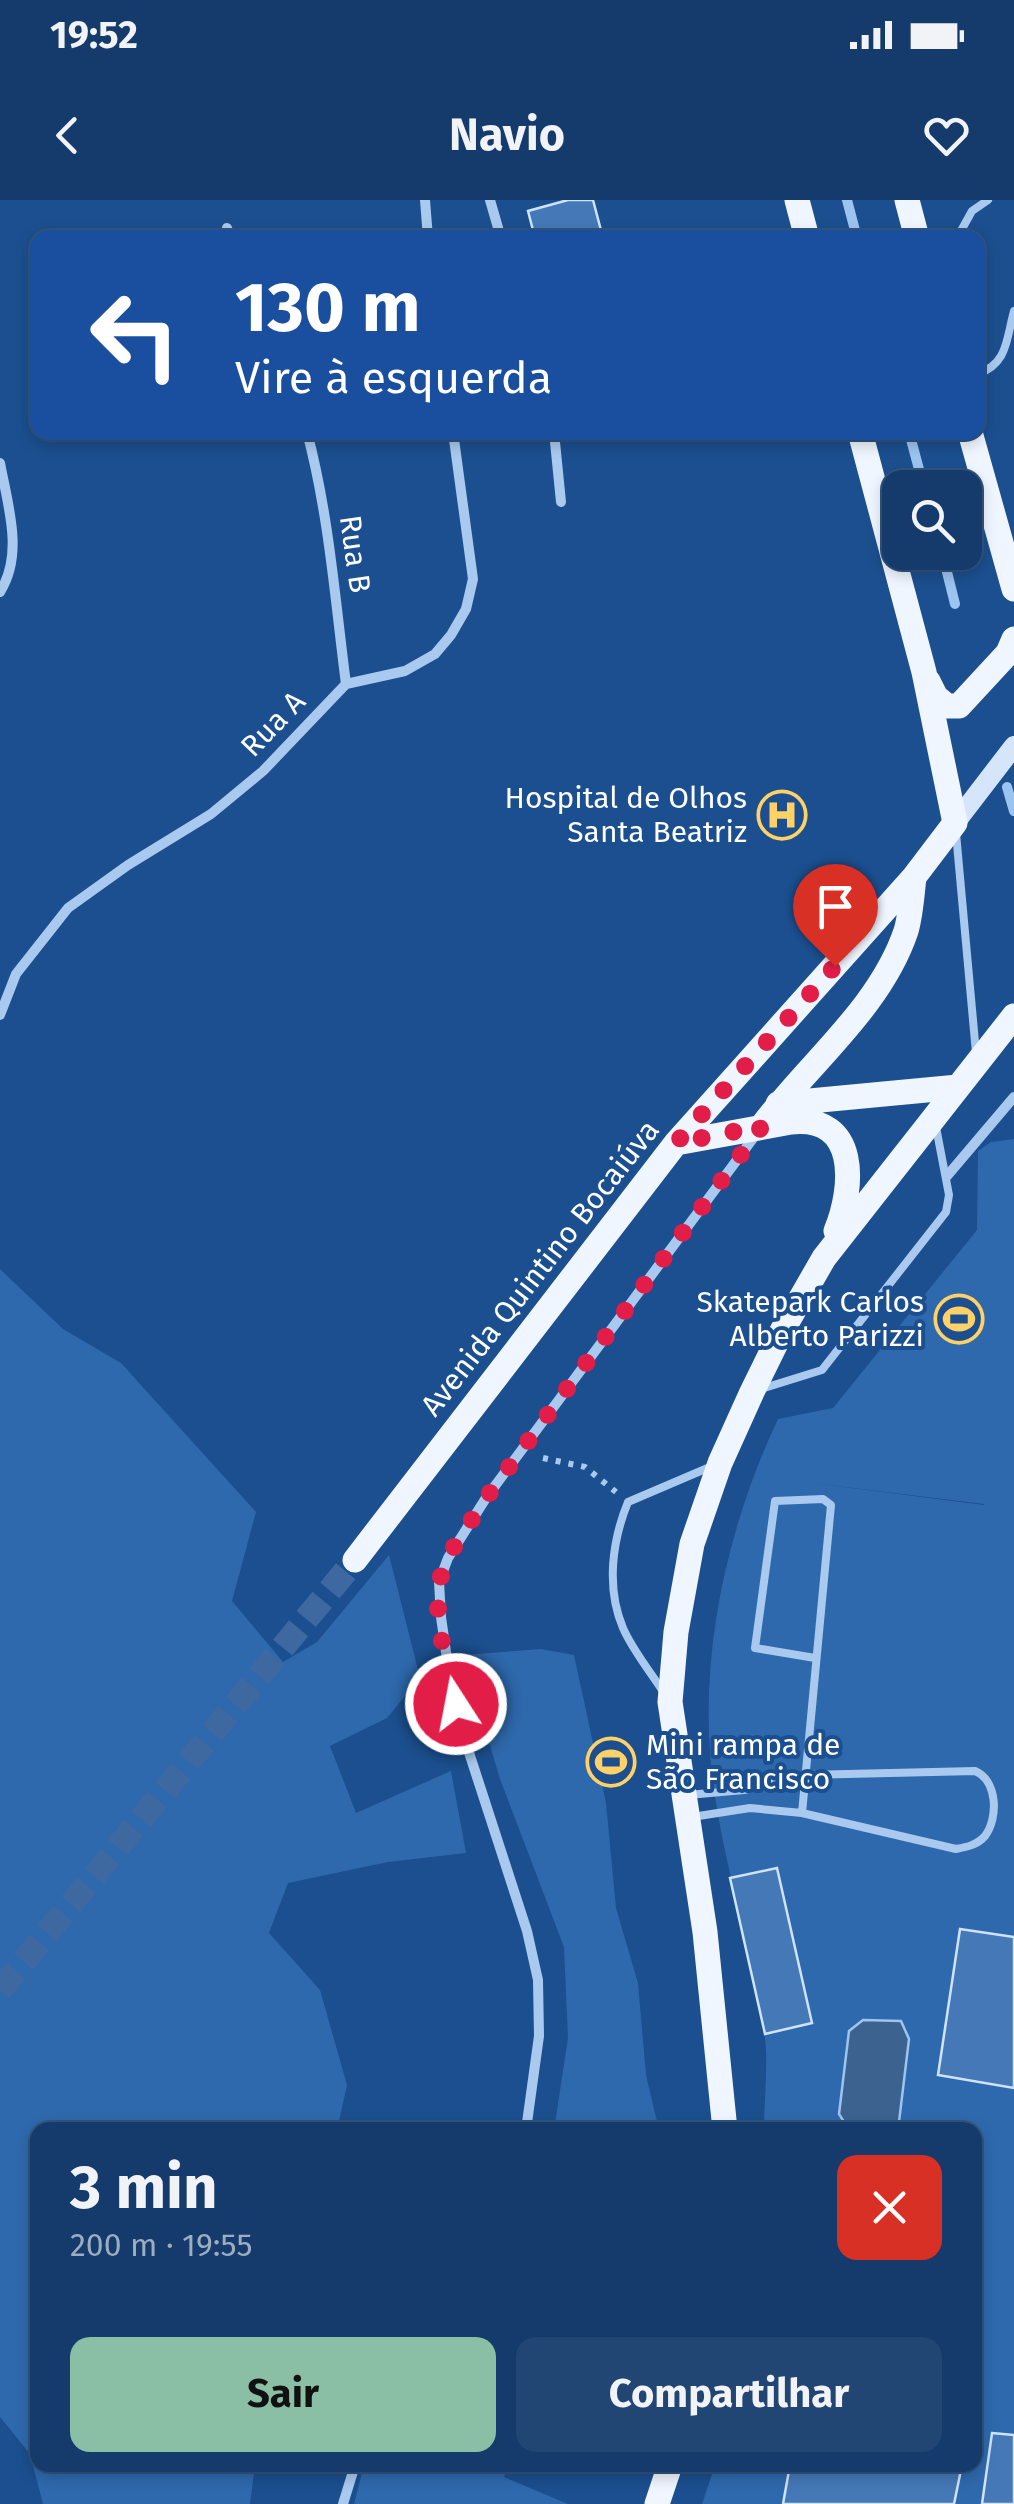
<!DOCTYPE html>
<html lang="pt">
<meta charset="utf-8">
<style>
:root{--surface:#143b6b;--page:#214673;--text:#f1f3f6;--muted:#9dadc1;--line:#33557e;--accent:#8abfa5}
body{margin:0;font-family:"Fira Sans",sans-serif;background:var(--page);color:var(--text);height:100vh;display:flex;flex-direction:column;font-size:38px;white-space:nowrap}
*{box-sizing:border-box;margin:0}
p{font-size:32px;color:var(--muted)}
.icon{flex:none;width:55px;height:55px;fill:none;stroke:currentColor;stroke-width:2;stroke-linecap:round;stroke-linejoin:round}
.map{position:relative;flex:1;overflow:hidden}
.panel{position:absolute;left:30px;top:1922px;width:952px;height:350px;display:flex;flex-direction:column;background:var(--surface);border-radius:20px;box-shadow:0 5px 15px #0003,0 0 0 2px var(--line)}
.panel>*{flex:none}
.hud{position:absolute;left:30px;top:30px;width:955px;height:210px;border-radius:20px;box-shadow:0 5px 15px #0003,0 0 0 2px var(--line);background:#1a4fa0;color:#fff;overflow:hidden}
.controls{position:absolute;left:882px;top:270px;display:grid;gap:20px}
.controls a{display:grid;place-items:center;width:100px;height:100px;border-radius:20px;background:var(--surface);box-shadow:0 5px 15px #0003,0 0 0 2px var(--line);font-size:50px}
.pin{position:absolute;display:grid;place-items:center;width:85px;height:85px;color:#fff;margin:-102px -42px;border-radius:50% 50% 50% 0;rotate:-45deg;box-shadow:0 0 10px #0007}
.pin .icon{rotate:45deg}
.me{position:absolute;width:110px;margin:-55px;rotate:349deg;stroke-linejoin:round;filter:drop-shadow(0 0 8px #0008)}
.turn{display:flex;align-items:center;gap:35px;height:210px;padding:0 40px;font-size:45px}
.turn .icon{width:130px;height:130px;stroke-width:2.5}
.turn b{display:block;font-size:70px;line-height:85px}
.round{display:grid;place-items:center;flex:none;width:105px;height:105px;border-radius:20px;background:var(--page)}
.head{display:flex;align-items:center;justify-content:space-between;height:170px;padding:0 40px}
h1{font-size:60px;font-weight:700;line-height:75px}
.action{display:flex;gap:20px;margin-top:auto;padding:20px 40px}
.action a{flex:1;height:115px;border-radius:20px;background:var(--accent);color:#111;font-size:40px;font-weight:700;line-height:115px;text-align:center}
.action a+a{background:var(--page);color:var(--text)}
.status{display:flex;justify-content:space-between;align-items:center;height:70px;padding:0 50px;background:var(--surface);direction:ltr}
.status svg{height:28px;fill:currentColor}
header{display:flex;justify-content:space-between;align-items:center;height:130px;padding:0 40px;background:var(--surface);font-size:45px;font-weight:700}
.map>svg:first-child{display:block}
.green{fill:#2e69ad;fill-rule:evenodd}
.water{fill:#3c6290;stroke:#9cc4f0;stroke-width:2.5}
.lines{fill:none;stroke-linecap:round;stroke-linejoin:round}
.stream{stroke:#9cc4f0;stroke-width:10}
.building{fill:#4478b7;stroke:#cfe3fa;stroke-width:2.5}
.primary-tunnel{stroke:#3d69a0;stroke-width:25;stroke-dasharray:25 12;stroke-linecap:butt}
.path{stroke:#a9c9ee;stroke-width:6;stroke-dasharray:5 8;stroke-linecap:butt}
.lane{stroke:#a9c9ee;stroke-width:8}
.street{stroke:#a9c9ee;stroke-width:10}
.secondary{stroke:#d6e6fa;stroke-width:20}
.primary{stroke:#f0f6ff;stroke-width:25}
.route{stroke:#e11d48;stroke-width:18;stroke-dasharray:0 32.4}
.labels{text-anchor:middle;dominant-baseline:central;stroke-width:8;stroke-linejoin:round;paint-order:stroke}
.street-label{font-size:30px;fill:#fff;stroke:#1b4f8f}
.poi-label{font-size:30px;fill:#fff;stroke:#1b4f8f;text-anchor:end}
</style>
<div class="status"><b>19:52</b><svg viewBox="0 0 49 12"><path d="M0 12V9h3v3zM5 12V6h3v6zM10 12V3h3v9zM15 12V0h3v12zM26 1h20v11H26zM47 4h2v5h-2z"/></svg></div>
<header><svg class="icon" aria-label="back" viewBox="0 0 24 24"><path d="M15 5l-7 7 7 7"/></svg>Navio<svg class="icon" aria-label="heart" viewBox="0 0 24 24"><path d="M12 20l-8-8c-3-5 5-10 8-4 3-6 11-1 8 4z"/></svg></header>
<div class="map">
<svg width="1014" height="2304" viewBox="0 0 1014 2304">
<rect width="100%" height="100%" fill="#1b4f8f"/>
<path class="green" d="M1014 939V2304H702L715 2265H975V1930H764C764 1898 769 1862 764 1831 750 1737 717 1647 710 1553 702 1439 730 1321 778 1219L833 1208 977 1030 978 951 991 942ZM812 1283 984 1304V1305Z
M0 1069 63 1129 121 1163 256 1312 232 1401 283 1462 317 1442 389 1355 420 1478 387 1518 330 1546 356 1613 451 1571 466 1653 388 1662 288 1683 269 1733 320 1790 347 1885 337 1930H38V2265H255L250 2304H43L30 2254 0 2217Z
M541 1449 574 1455 606 1603 616 1708 638 1783 646 1875 659 1930H554L568 1838 564 1747 500 1579 463 1455Z
M364 2265H509L504 2277 568 2304H354Z"/>
<path class="water" d="M863 1820 901 1821 909 1839 899 1922 890 1930H849L839 1914 849 1831Z"/>
<g class="lines">
<path class="stream" d="M847 0 857 38
M909 232 924 288
M942 352 955 404
M1007 587 1014 611"/>
</g>
<path class="building" d="M568 0H593L603 38H535L528 11Z
M777 1668 812 1823 765 1834 730 1678Z
M960 1729 1014 1737V1888L938 1875Z
M992 2233 1014 2235V2304H982Z
M790 2265H962L954 2304H783Z"/>
<g class="lines">
<path class="primary-tunnel" d="M0 1790 355 1360"/>
<path class="path" d="M543 1258 585 1267 616 1292"/>
<path class="lane" d="M957 38 972 11 988 0
M978 174C1008 163 1006 140 1014 111
M956 633 976 853
M761 1189 822 1170 946 1012 949 995 936 927
M662 1490C649 1470 632 1449 623 1428 606 1388 612 1341 628 1302L710 1267
M688 1595 744 1590 805 1575 975 1571C997 1580 999 1617 985 1636 977 1645 967 1647 956 1649L802 1613 750 1608 692 1617
M802 1613 831 1305 823 1299 775 1301 755 1448 815 1458"/>
<path class="street" d="M425 0 428 38
M490 0 501 38
M227 28 231 38
M307 232C329 315 335 399 346 484
M554 232 561 302
M0 263C8 306 24 354 0 392
M0 815 16 774 68 708 128 665 211 614 263 571 346 484 405 471 435 454 451 435 466 409 473 379 453 232
M947 976 1014 897
M526 1930 539 1836 538 1780 527 1731 463 1534 449 1473 441 1417 439 1382 448 1358 486 1298 757 933
M343 2304 355 2265"/>
<path class="secondary" d="M955 623 1014 546"/>
<path class="primary" d="M797 0 807 38
M907 0 917 38
M970 232 1014 389
M928 481 936 497 947 506H959L1008 453 1014 439
M778 904 958 887
M762 926C809 863 880 808 906 731 911 714 912 694 914 677
M676 943 791 922C859 915 854 987 836 1031
M355 1360 676 943 914 677 955 623 924 472 860 232
M725 1930 705 1732 670 1502 676 1432 692 1344 720 1263 752 1192 782 1131 824 1058 1014 816
M657 2304 670 2265"/>
</g>
<g class="lines">
<path class="route" d="M456 1504C448 1471 432 1412 440 1380 447 1350 471 1323 486 1298L762 926 676 943 835 766"/>
</g>
<defs>
<g id="hospital-ring" transform="scale(2.5)"><circle r="9.5" fill="#1b4f8f" stroke="#ffd166" stroke-width="1.5"/><path d="M-5-5h3v3.5h4V-5h3V5h-3V1.5h-4V5h-3Z" fill="#ffd166"/></g>
<g id="stadium-ring" transform="scale(2.5)"><circle r="9.5" fill="#1b4f8f" stroke="#ffd166" stroke-width="1.5"/><path d="M0-5a6.5 5 0 1 0 0 10a6.5 5 0 1 0 0-10ZM-3.5-1.8h7v3.6h-7Z" fill="#ffd166"/></g>
</defs>
<g fill-rule="evenodd">
<use href="#hospital-ring" x="782" y="615"/>
<use href="#stadium-ring" x="959" y="1119"/>
<use href="#stadium-ring" x="611" y="1562"/>
</g>
<g class="labels">
<g class="street-label">
<text transform="translate(355 354) rotate(82)">Rua B</text>
<text transform="translate(273 524) rotate(-46)">Rua A</text>
<text transform="translate(540 1068) rotate(-52)">Avenida Quintino Bocaiúva</text>
</g>
<g class="poi-label">
<text x="747" y="598">Hospital de Olhos<tspan x="747" dy="34">Santa Beatriz</tspan></text>
<text x="924" y="1102">Skatepark Carlos<tspan x="924" dy="34">Alberto Parizzi</tspan></text>
<text x="646" y="1545" text-anchor="start">Mini rampa de<tspan x="646" dy="34">São Francisco</tspan></text>
</g>
</g>
</svg>
<div class="controls">
<a><svg class="icon" aria-label="search" viewBox="0 0 24 24"><circle cx="10" cy="10" r="6"/><path d="M15 15l6 6"/></svg></a>
</div>
<div class="pin" style="left:835px;top:766px;background:#d93025"><svg class="icon" aria-label="arrive" viewBox="0 0 24 24"><path d="M6 21V4h12l-3 4 3 4H6"/></svg></div>
<svg class="me" style="left:456px;top:1504px" viewBox="-20 -20 40 40"><circle r="17" fill="#e11d48" stroke="#fff" stroke-width="3"/><path d="M0-11L8 9 0 5-8 9z" fill="#fff"/></svg>
<div class="hud">
<div class="turn"><svg class="icon" aria-label="left" viewBox="0 0 24 24"><path d="M17 20v-9H6M10 6l-5 5 5 5"/></svg><div><b>130 m</b>Vire à esquerda</div></div>
</div>
<section class="panel">
<div class="head"><div><h1>3 min</h1><p>200 m · 19:55</p></div><a class="round" style="background:#d93025;color:#fff"><svg class="icon" aria-label="close" viewBox="0 0 24 24"><path d="M6 6l12 12M18 6L6 18"/></svg></a></div>
<div class="action"><a>Sair</a><a>Compartilhar</a></div>
</section>
</div>
